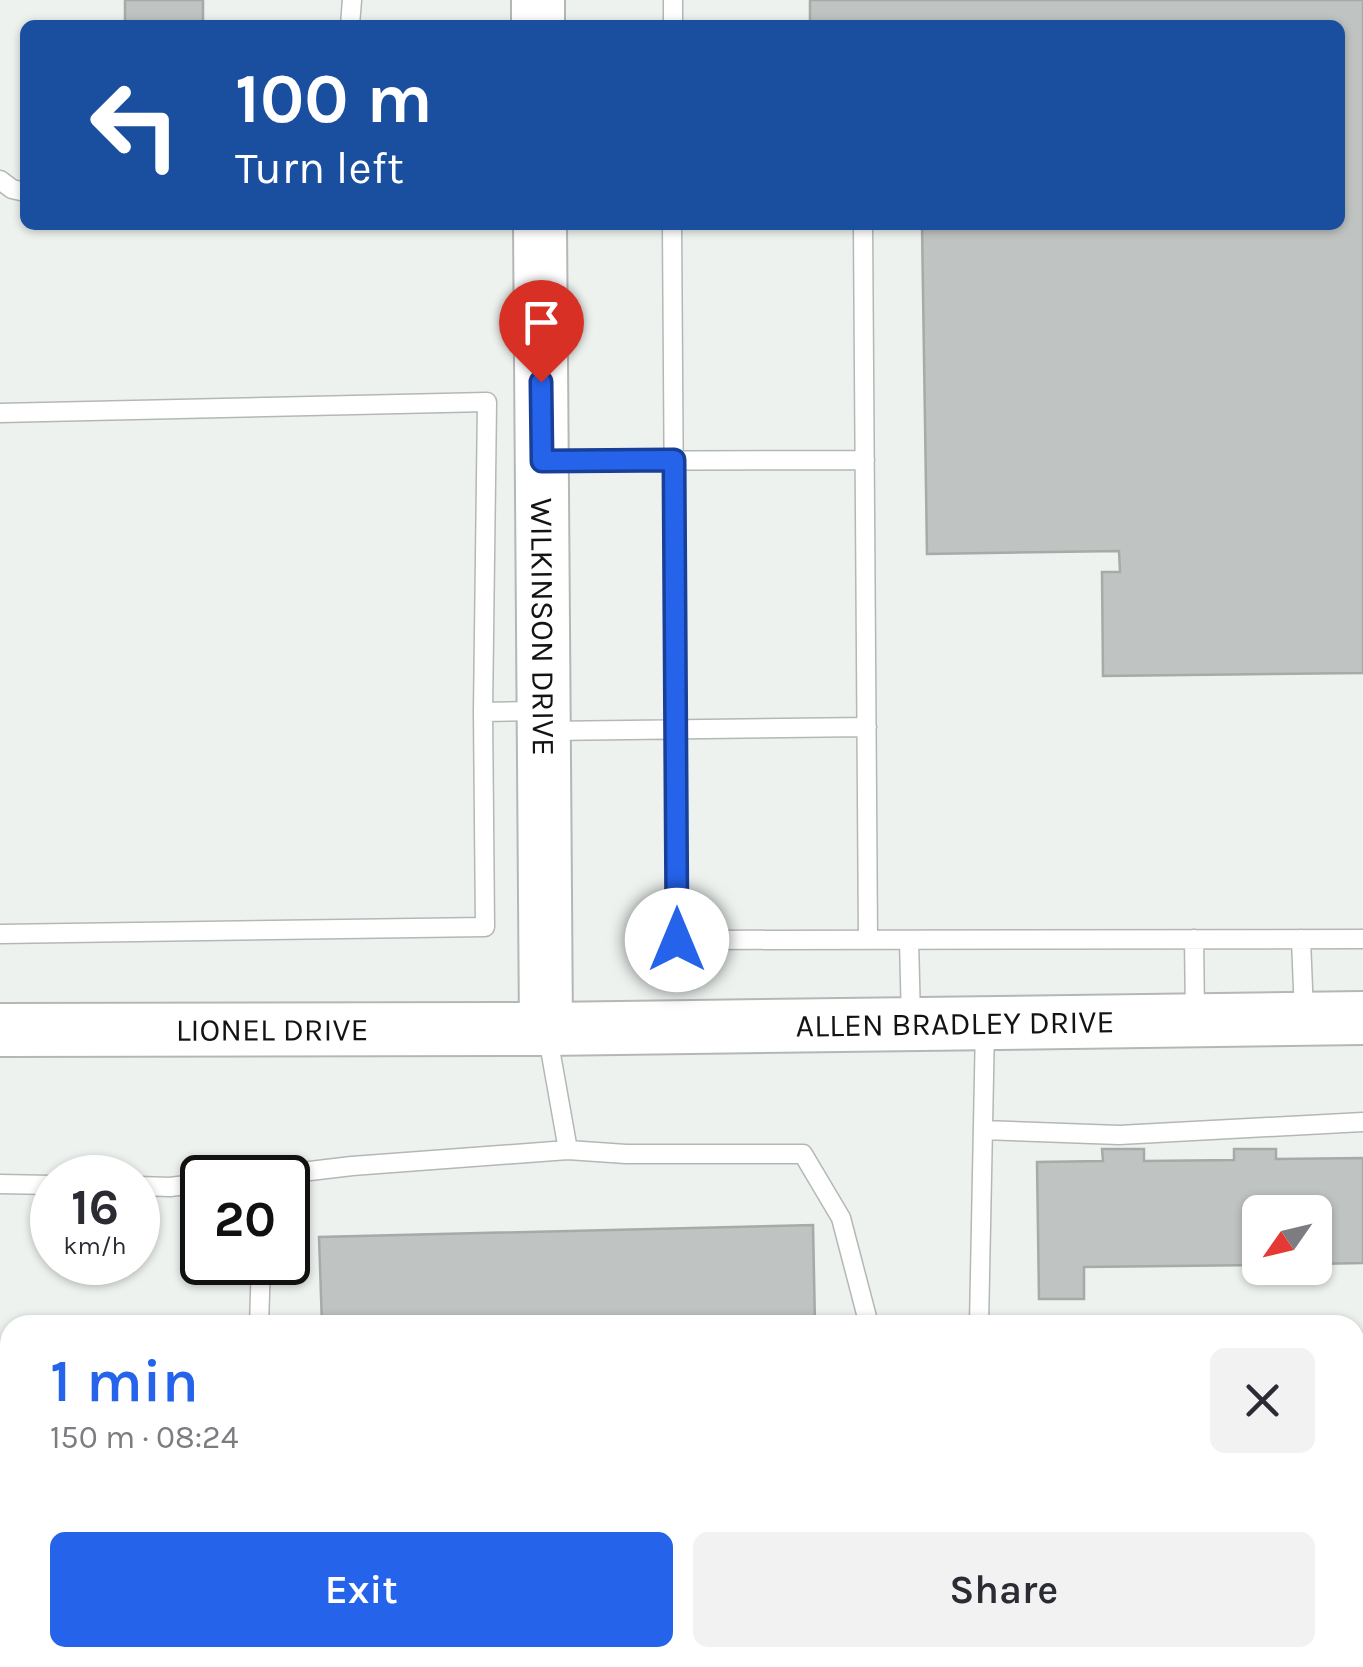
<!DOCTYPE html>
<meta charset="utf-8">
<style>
:root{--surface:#fff;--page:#f2f2f3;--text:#2b2b33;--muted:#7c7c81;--accent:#2563eb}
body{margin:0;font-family:Karla,sans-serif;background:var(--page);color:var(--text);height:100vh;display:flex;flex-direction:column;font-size:38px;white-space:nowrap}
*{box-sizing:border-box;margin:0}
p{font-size:32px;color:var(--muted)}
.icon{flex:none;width:55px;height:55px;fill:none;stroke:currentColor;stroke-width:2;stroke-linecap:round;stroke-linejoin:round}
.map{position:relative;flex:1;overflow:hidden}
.panel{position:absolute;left:0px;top:1315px;width:1365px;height:352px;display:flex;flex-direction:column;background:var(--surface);border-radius:30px 30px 0 0;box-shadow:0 2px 8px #0004}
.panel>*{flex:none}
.top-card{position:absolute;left:20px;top:20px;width:1325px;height:210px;border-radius:15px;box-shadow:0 2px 8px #0004;background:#1a4fa0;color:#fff;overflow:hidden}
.needle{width:65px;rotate:236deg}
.controls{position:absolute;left:1242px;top:1195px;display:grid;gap:20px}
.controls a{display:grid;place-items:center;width:90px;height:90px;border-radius:15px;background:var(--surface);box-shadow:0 2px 8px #0004;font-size:50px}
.speed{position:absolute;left:30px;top:1155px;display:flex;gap:20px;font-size:50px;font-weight:700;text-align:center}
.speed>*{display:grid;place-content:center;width:130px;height:130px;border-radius:50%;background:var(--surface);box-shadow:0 2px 8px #0004;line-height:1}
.speed small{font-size:25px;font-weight:400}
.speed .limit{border:5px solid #111;border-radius:15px;background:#fff;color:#111}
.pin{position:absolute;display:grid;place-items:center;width:85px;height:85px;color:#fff;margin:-102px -42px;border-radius:50% 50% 50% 0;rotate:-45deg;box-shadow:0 0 10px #0007}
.pin .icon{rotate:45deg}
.me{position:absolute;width:110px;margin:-55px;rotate:0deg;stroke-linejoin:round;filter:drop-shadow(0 0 8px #0008)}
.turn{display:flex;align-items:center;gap:35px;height:210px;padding:0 50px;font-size:45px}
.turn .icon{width:130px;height:130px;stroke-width:2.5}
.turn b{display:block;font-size:70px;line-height:85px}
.round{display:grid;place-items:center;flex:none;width:105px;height:105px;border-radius:15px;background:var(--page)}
.summary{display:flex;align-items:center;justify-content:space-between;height:170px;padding:0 50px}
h1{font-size:60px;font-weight:600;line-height:75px;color:var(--accent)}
.button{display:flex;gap:20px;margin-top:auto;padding:20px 50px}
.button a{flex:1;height:115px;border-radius:15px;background:var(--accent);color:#fff;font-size:40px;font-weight:600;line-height:115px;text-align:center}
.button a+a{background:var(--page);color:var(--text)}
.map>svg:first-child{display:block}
.building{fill:#bfc3c1;stroke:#a6aaa8;stroke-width:2.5}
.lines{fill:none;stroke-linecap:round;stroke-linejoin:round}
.lane-casing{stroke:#b4b8b5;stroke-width:21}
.secondary-casing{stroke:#b4b8b5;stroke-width:56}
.lane{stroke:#fff;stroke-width:18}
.secondary{stroke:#fff;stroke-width:52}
.route-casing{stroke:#184099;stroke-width:25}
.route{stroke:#2563eb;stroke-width:18}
.labels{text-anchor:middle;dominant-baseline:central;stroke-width:8;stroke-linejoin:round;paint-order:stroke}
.street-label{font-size:32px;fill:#121413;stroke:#fff}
</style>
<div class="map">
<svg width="1363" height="1667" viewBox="0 0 1363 1667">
<rect width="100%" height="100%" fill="#edf2ef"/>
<path class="building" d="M125 0H203V25H125Z
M810 0H1363V673L1103 676 1102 572H1120L1119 551 927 554 922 225H1340V25H810Z
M1102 1149H1144V1161L1234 1160V1149H1276V1159L1363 1158V1263L1315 1264V1212H1260V1265L1084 1267V1299H1039L1037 1162 1103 1161Z
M813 1225 815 1325H322L319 1237Z
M1355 1449H1363V1565H1355Z
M279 1658H808V1667H280Z"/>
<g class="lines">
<g class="lane-casing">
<path id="lane" d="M673 0V25
M350 25 352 0
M0 180 12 189 25 192
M672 225 677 940 1363 939
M863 225 868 940
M0 413 487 402 483 712 485 927 0 934
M547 461 865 460
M483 712 538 711
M549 731 867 727
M1194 939 1195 1014
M1301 939 1304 1014
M909 940 911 1020
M547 1032 568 1150 626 1154H803L841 1218 869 1325
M983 1130 1119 1135 1363 1122
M251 1178 352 1166 568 1150
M0 1184 52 1185
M138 1186 170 1187 202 1183
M259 1325 261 1262
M979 1325 985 1026
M1355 1388H1363
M1355 1626H1363
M250 1667V1658
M890 1667V1658"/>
</g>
<g class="secondary-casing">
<g id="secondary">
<path d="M538 0V25"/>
<path id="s1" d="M540 225 546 1029"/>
<path id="s2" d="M0 1030 546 1029 1363 1018"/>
</g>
</g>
<use href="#lane" class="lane"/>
<use href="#secondary" class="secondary"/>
</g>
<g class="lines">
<g class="route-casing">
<path id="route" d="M541 382 542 461 674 460 677 940"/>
</g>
<use href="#route" class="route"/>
</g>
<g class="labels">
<g class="street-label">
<text stroke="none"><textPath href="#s1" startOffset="402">WILKINSON DRIVE</textPath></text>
<text stroke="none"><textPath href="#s2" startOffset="955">ALLEN BRADLEY DRIVE</textPath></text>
<text stroke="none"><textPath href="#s2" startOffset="272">LIONEL DRIVE</textPath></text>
</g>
</g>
</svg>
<div class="controls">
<a><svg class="needle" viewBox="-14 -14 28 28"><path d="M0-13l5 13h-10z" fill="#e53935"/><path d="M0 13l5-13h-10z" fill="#7c7c81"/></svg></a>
</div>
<div class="speed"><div>16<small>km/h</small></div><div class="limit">20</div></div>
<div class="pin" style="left:541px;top:382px;background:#d93025"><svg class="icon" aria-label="arrive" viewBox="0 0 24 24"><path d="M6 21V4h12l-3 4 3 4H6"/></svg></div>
<svg class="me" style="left:677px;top:940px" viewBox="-20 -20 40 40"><circle r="19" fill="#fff"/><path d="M0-13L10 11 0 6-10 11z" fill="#2563eb"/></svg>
<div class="top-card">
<div class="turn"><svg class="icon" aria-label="left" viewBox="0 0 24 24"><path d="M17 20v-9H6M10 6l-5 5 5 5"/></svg><div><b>100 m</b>Turn left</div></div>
</div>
<section class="panel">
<div class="summary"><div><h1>1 min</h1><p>150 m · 08:24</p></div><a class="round"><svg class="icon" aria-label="close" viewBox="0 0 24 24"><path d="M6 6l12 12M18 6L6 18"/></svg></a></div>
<div class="button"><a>Exit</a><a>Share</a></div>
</section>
</div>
